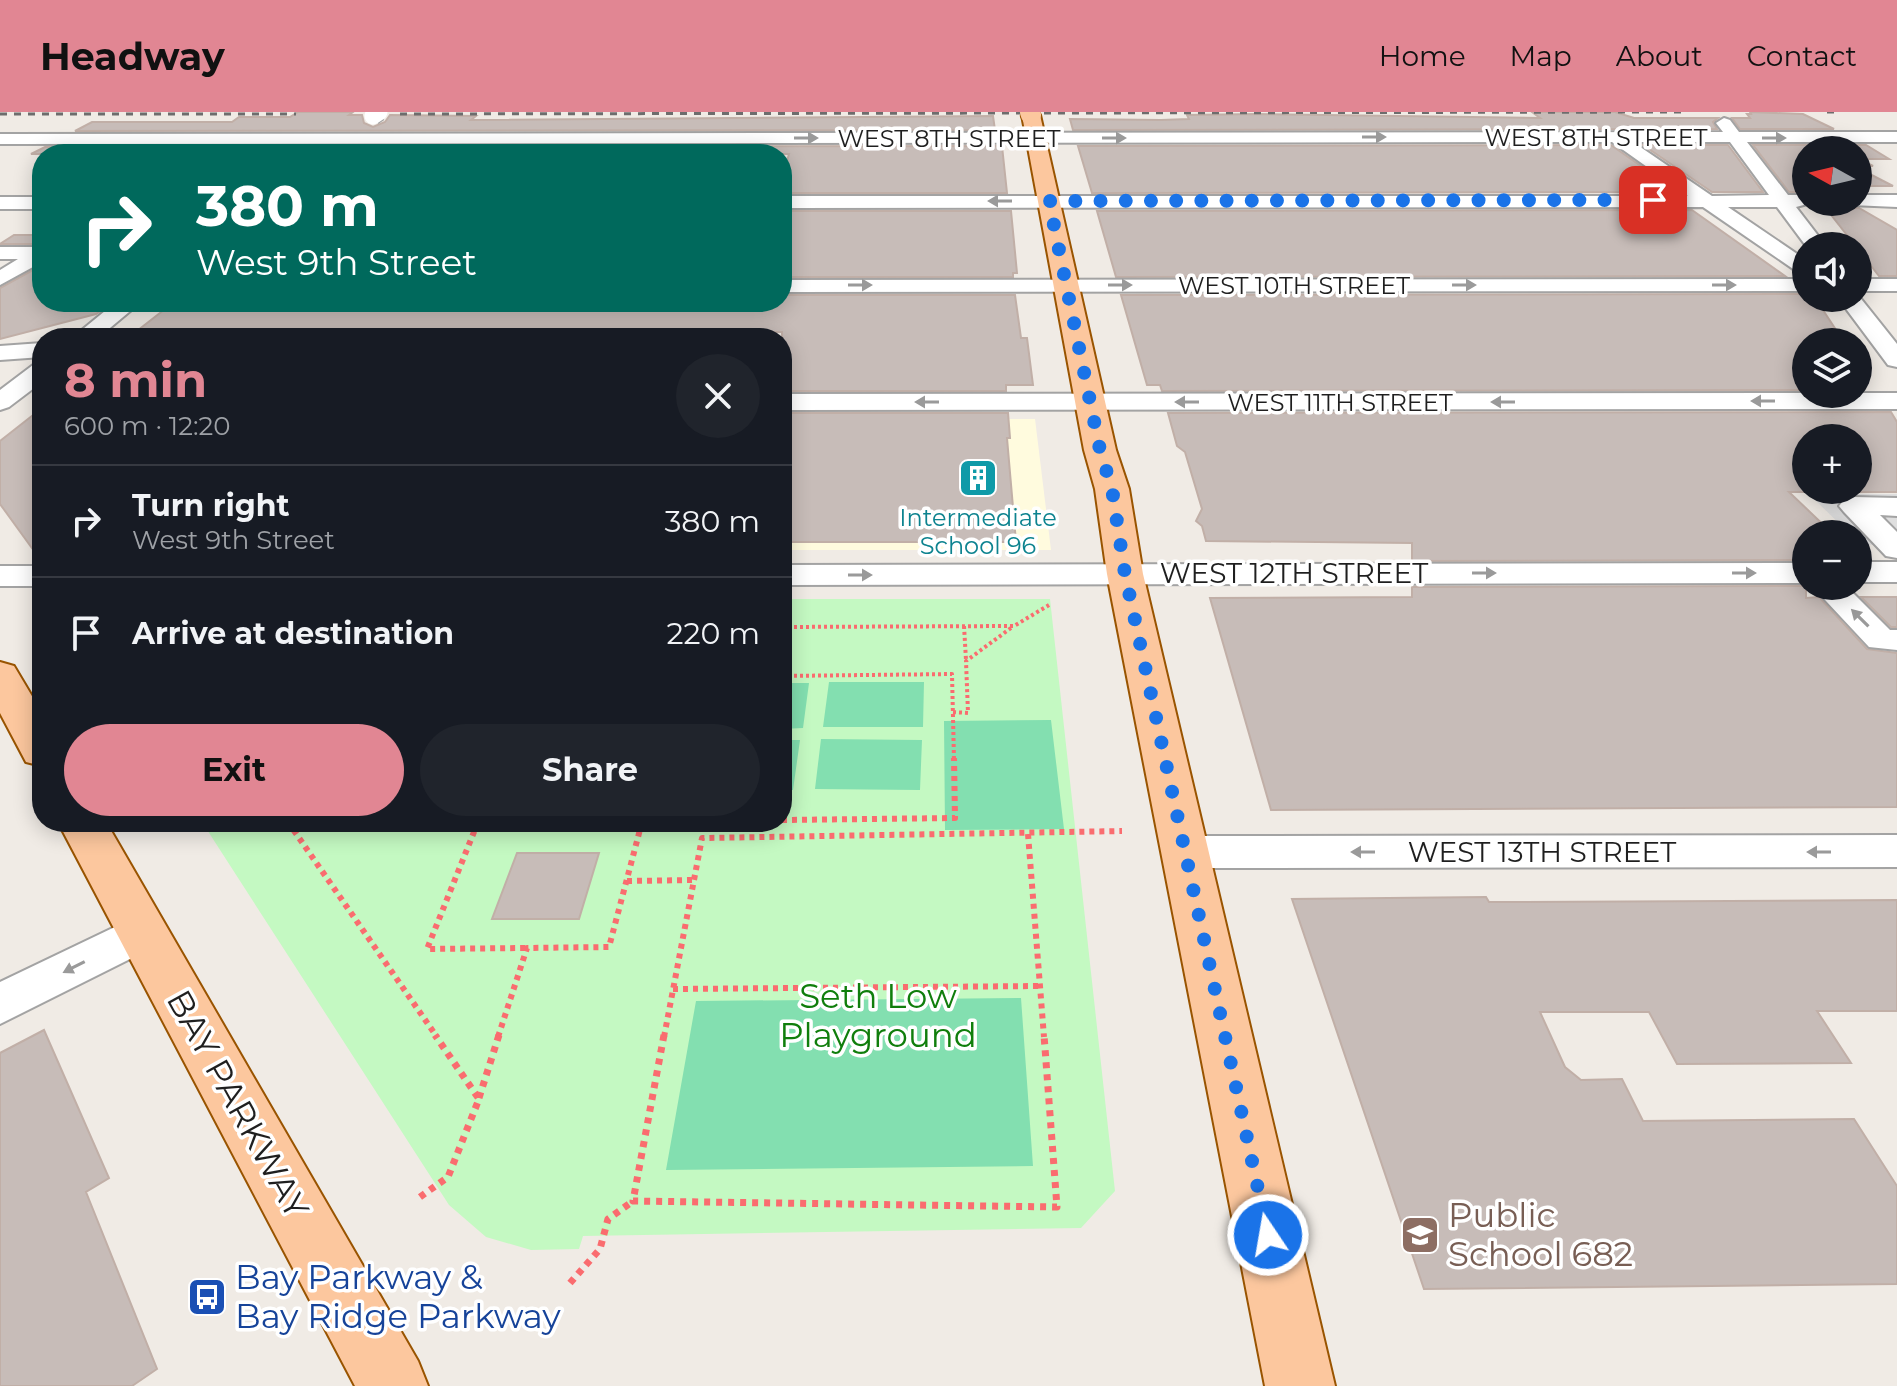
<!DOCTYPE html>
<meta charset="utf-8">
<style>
:root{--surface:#171b24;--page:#20242c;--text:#f1f3f6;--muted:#9ea1a6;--line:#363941;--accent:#e18693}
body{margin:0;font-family:Montserrat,sans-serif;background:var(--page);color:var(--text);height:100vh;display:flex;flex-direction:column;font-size:30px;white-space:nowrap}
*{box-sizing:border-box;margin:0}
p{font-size:26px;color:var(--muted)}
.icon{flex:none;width:44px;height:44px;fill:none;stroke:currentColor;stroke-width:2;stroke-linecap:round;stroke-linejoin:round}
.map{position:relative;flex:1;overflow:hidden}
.sheet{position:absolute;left:32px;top:216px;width:760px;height:504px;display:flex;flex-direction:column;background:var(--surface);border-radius:32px;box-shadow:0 4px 20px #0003}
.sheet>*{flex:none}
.guide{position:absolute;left:32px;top:32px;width:760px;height:168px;border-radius:32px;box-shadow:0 4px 20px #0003;background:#00695c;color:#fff;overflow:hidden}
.needle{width:52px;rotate:278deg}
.fabs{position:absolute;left:1792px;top:24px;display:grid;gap:16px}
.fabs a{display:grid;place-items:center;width:80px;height:80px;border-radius:50%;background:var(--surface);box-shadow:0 4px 20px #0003;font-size:40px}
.pin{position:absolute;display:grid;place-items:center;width:68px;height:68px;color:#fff;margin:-34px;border-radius:16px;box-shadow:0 4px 12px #0006}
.me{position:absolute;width:88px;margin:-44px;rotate:348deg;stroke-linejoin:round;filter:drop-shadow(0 0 6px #0008)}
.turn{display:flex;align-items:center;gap:28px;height:168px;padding:0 32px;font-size:36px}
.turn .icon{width:104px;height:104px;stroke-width:2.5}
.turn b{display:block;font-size:56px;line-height:68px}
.round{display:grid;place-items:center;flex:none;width:84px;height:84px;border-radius:42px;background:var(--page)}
.headline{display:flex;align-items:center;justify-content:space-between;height:136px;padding:0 32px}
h1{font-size:48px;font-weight:700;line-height:60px;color:var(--accent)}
.cta{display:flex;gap:16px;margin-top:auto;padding:16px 32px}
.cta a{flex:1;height:92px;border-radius:48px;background:var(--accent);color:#111;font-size:32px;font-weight:700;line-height:92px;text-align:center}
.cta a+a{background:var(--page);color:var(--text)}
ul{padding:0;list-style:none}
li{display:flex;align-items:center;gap:24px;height:112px;padding:0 32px;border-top:2px solid var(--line)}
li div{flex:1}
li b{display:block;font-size:30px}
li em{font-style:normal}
header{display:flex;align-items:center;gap:48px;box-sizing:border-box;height:112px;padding:0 40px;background:var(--accent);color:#111}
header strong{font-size:38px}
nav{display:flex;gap:44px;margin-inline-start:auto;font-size:28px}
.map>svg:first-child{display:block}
.education{fill:#fffbde}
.park{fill:#c4f9c2}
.pitch{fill:#83dfb0}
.parking{fill:#dfdfdf}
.building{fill:#c7bcb8;stroke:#c1afa7;stroke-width:2;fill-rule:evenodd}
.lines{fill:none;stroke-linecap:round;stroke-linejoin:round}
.minor-casing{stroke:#a3a3a3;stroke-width:4}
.major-casing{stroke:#995400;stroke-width:4}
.path-far2{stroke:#fa6c6f;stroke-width:4;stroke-dasharray:3 3;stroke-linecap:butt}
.path-far1{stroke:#fa6c6f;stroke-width:6;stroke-dasharray:5 5;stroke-linecap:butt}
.path{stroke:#fa6c6f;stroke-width:7;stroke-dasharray:6 6;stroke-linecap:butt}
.minor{fill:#fff;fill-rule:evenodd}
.major{fill:#fcc79e;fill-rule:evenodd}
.rail{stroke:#6d6d6d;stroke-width:3;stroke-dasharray:7 7;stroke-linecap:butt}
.minor-bridge-casing{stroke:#a3a3a3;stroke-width:19;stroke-linecap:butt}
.major-bridge-casing{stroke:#995400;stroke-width:22;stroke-linecap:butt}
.minor-bridge{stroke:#fff;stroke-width:17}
.major-bridge{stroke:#fcc79e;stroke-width:20}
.oneway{fill:#9a9a9a}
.route{stroke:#1a73e8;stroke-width:14;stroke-dasharray:0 25.2}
.labels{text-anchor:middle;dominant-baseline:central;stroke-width:7;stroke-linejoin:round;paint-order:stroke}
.far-street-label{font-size:24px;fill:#1f1f1f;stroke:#fff}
.far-culture-label{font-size:24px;fill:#0d838f;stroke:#fff}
.street-label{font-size:28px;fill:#1f1f1f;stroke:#fff}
.near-park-label{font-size:34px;fill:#107e0c;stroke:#fff}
.near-street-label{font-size:34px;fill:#1f1f1f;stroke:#fff}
.near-education-label{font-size:34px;fill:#785e54;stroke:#fff;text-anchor:start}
.near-transit-label{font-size:34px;fill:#164399;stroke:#fff;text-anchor:start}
</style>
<header>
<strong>Headway</strong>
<nav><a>Home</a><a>Map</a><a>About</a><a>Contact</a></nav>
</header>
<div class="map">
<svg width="1897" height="1274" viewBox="0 0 1897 1274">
<rect width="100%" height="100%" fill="#f0ebe5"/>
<path class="education" d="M782 306 1035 307 1051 438H782Z"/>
<path class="park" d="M782 487H1050L1115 1079 1081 1116 583 1124 579 1137 531 1138 486 1125 449 1093 202 710H782Z"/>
<path class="pitch" d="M829 570H924L923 615H823Z
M782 571H809L803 616 782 617Z
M1051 608 1064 717 945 718 944 609Z
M821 627 922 628 920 678 815 677Z
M782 628H800L793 678H782Z
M1021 886 1033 1054 666 1058 696 889Z"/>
<path class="parking" d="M1809 382H1897V432L1861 433 1858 422H1850Z"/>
<path class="building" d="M298 0H353L349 3H362L364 11 373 15 385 10 390 3 476 4 471 8 993 4 995 18 75 19 92 10H232L239 5H290Z
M1532 0H1615L1634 6H1718L1713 10 1717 17 1073 18 1070 7 1161 8 1189 7 1187 3 1257 2 1540 6Z
M1750 0 1803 2 1834 17H1740L1732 6H1750L1747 2H1751Z
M1611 33 1678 80 1092 81 1078 34Z
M1643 33H1728L1763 80H1712Z
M1753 33H1866L1889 47H1859L1873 54H1858V38H1806V80H1789Z
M1002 34 1007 81H782V67L789 42H31L45 35Z
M1858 56 1893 74H1858Z
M1821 90H1846L1851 96H1859L1897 118V164H1879Z
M1692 98 1785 164 1116 165 1097 99Z
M782 99H1011L1017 161H1013V165H782Z
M14 123H42V132H0Z
M42 153V190H101L102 198 96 202 0 227V176Z
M1806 182V186H1815L1844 230H1806V278L1162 279 1160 273H1147L1121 183Z
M782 183H1015L1021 226H1027L1033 273H1006V279H782V220H297L221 222 217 226H128L174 190H782Z
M42 296V450L0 392V329Z
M1891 300 1897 310V380H1789L1833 422H1806V448L1412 449V431L1206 429 1202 414 1196 409 1202 397 1185 340 1177 334 1168 301ZM1806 326H1858V378H1806Z
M782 301H1008L1010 326H1007L1016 430H782Z
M1806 474V486L1819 485 1867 537 1897 541V695L1271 698 1210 486 1412 485V475Z
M1861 485H1897V515H1891Z
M517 741H599L579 807H492Z
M1486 785 1489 790H1525L1897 788V899H1817L1851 951 1677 952 1649 900H1540L1565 955 1581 968 1622 967 1643 1009 1854 1007 1897 1074V1172L1424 1177 1292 787Z
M44 918 109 1066 86 1080 157 1257 132 1274H0V941Z"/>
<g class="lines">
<g class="minor-casing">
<path id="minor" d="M1724 6 1730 8 1739 20H1897V30H1747L1788 83H1806V90H1815L1796 95 1826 134H1806L1777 95H1728L1806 148V163L1799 161 1703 95 782 96V84H1688L1612 30 0 32V22L1723 20 1716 11ZM1633 30H1730L1769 83 1712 84Z
M1858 83H1897V95L1851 93 1849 90H1858Z
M0 85H42V97H0Z
M0 135H42V150L0 173V158L18 147H0Z
M1806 167V179L782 180V168Z
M1858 167H1897V179H1858Z
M1858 183 1897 232V255L1888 253 1838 186H1858Z
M116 190H141L98 226H72Z
M42 231V245L0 248V234Z
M42 251V270L9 295 0 298V278L33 253Z
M1897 281V297L782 298V282Z
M1854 385 1897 386V404L1880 403 1897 420V446L1886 444 1844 400 1839 394 1844 388Z
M1858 450H1897V470H1858Z
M1806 451V471L782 473V453Z
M0 454H42V474H0Z
M1812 474H1846L1890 518H1897V538L1869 535Z
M1897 723V755L1188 756 1173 751 1167 740 1173 729 1188 724Z
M144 801 160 806 166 819 160 832 0 912V870Z"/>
</g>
<g class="major-casing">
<path id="major" d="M1024 0H1038L1040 3 1116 338 1129 377 1143 462 1335 1274H1265L1107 462 1095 377 1084 338 1022 3Z
M0 550 14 554 42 601V654L26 650 0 601Z
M58 710H106L418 1249 428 1274H355Z"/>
</g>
<path class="path-far2" d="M964 514 966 548
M782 515 1014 514 1049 493
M782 564 952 562 954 648
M953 600 968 601 966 549 1011 516"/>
<path class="path-far1" d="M782 708 955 706 954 646
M288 710 437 925
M478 710 427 837 527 836
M1028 722 1044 925
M627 769 695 768
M673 877 1040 874
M498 925 527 836 609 835 642 710
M664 925 702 726 1122 719"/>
<path class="path" d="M664 923 633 1089 1057 1095 1044 923
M479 986 499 923
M420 1085 448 1065 479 987 435 923
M570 1171 600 1137 608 1107 633 1089"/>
<use href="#minor" class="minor"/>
<use href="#major" class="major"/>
<path class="rail" d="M1827 0H1837
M0 2H296
M400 2 1687 0"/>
<g class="minor-bridge-casing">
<path id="minor-bridge" d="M373 4 379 0"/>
</g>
<g class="major-bridge-casing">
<path id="major-bridge" d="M1030 0 1031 3"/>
</g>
<use href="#minor-bridge" class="minor-bridge"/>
<use href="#major-bridge" class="major-bridge"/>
</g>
<defs><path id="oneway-solid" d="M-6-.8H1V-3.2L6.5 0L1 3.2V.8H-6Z" transform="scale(2)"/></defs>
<g class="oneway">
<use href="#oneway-solid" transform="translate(1374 25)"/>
<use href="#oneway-solid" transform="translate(806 26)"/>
<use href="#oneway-solid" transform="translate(1114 26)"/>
<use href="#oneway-solid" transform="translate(1774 26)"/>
<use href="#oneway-solid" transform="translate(1000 89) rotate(180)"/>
<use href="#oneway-solid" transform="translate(860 173)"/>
<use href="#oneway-solid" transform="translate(1120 173)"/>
<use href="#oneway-solid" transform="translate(1464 173)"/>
<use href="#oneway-solid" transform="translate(1724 173)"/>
<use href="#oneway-solid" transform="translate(1763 289) rotate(180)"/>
<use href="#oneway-solid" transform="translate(927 290) rotate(180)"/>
<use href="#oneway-solid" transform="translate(1187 290) rotate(180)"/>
<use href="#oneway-solid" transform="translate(1503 290) rotate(180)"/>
<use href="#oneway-solid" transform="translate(1484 461)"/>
<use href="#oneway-solid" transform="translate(1744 461)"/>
<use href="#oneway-solid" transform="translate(860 463)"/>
<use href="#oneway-solid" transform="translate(1860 506) rotate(-135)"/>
<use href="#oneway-solid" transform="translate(1363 740) rotate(180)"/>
<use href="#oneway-solid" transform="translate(1819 740) rotate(180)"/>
<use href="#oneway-solid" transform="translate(74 855) rotate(153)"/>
</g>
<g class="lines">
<path class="route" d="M1268 1123 1125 462 1112 377 1100 338 1049 89 1653 88"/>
</g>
<defs>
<g id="building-square" transform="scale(2)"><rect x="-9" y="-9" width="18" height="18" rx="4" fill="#0f9aa8" stroke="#fff"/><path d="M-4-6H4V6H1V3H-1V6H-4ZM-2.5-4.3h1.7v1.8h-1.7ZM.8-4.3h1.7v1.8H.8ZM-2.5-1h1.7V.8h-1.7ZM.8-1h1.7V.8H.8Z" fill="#fff"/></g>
<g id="school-square" transform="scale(2)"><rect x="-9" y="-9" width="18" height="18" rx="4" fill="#8d6e63" stroke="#fff"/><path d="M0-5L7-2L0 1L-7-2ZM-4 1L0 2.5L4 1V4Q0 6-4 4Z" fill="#fff"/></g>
<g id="bus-square" transform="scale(2)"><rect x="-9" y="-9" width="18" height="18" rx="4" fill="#1a4fb4" stroke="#fff"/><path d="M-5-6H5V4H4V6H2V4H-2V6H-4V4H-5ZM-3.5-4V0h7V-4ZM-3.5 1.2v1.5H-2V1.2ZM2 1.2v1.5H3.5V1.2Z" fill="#fff"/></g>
</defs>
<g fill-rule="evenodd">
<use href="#building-square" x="978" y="366"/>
<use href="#school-square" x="1420" y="1123"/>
<use href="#bus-square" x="207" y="1185"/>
</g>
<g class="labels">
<g class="far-street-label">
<text x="1596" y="25">WEST 8TH STREET</text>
<text x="949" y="26">WEST 8TH STREET</text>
<text x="1294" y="173">WEST 10TH STREET</text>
<text x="1340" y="290">WEST 11TH STREET</text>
</g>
<g class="far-culture-label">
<text x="978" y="405">Intermediate<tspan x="978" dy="28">School 96</tspan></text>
</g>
<g class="street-label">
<text x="1294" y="461">WEST 12TH STREET</text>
<text x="1542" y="740">WEST 13TH STREET</text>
</g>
<g class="near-park-label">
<text x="878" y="884">Seth Low<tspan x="878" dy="39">Playground</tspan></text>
</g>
<g class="near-street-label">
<text transform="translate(238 992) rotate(61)">BAY PARKWAY</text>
</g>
<g class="near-education-label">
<text x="1448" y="1103">Public<tspan x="1448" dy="39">School 682</tspan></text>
</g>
<g class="near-transit-label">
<text x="235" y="1165">Bay Parkway &amp;<tspan x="235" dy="39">Bay Ridge Parkway</tspan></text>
</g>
</g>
</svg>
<div class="fabs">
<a><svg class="needle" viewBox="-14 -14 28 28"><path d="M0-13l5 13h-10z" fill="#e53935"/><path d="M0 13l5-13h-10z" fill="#9ea1a6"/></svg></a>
<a><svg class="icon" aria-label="sound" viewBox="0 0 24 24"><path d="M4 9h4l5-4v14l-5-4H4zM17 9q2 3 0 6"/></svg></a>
<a><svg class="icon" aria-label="layers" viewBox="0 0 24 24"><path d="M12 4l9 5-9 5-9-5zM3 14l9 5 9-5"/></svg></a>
<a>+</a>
<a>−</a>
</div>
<div class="pin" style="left:1653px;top:88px;background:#d93025"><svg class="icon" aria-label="arrive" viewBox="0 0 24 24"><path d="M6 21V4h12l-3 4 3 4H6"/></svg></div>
<svg class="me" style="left:1268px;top:1123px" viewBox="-20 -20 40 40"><circle r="17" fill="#1a73e8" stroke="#fff" stroke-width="3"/><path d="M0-11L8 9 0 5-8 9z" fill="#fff"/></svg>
<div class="guide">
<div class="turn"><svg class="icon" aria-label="right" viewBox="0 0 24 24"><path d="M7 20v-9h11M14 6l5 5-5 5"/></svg><div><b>380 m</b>West 9th Street</div></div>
</div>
<section class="sheet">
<div class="headline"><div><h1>8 min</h1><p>600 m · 12:20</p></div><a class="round"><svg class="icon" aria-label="close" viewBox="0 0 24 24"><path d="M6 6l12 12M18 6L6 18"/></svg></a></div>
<ul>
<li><svg class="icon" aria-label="right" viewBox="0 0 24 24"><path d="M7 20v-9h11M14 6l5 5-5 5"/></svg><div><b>Turn right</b><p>West 9th Street</p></div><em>380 m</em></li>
<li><svg class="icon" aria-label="arrive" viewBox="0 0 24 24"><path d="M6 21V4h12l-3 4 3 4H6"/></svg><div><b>Arrive at destination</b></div><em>220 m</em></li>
</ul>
<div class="cta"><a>Exit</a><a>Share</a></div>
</section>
</div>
